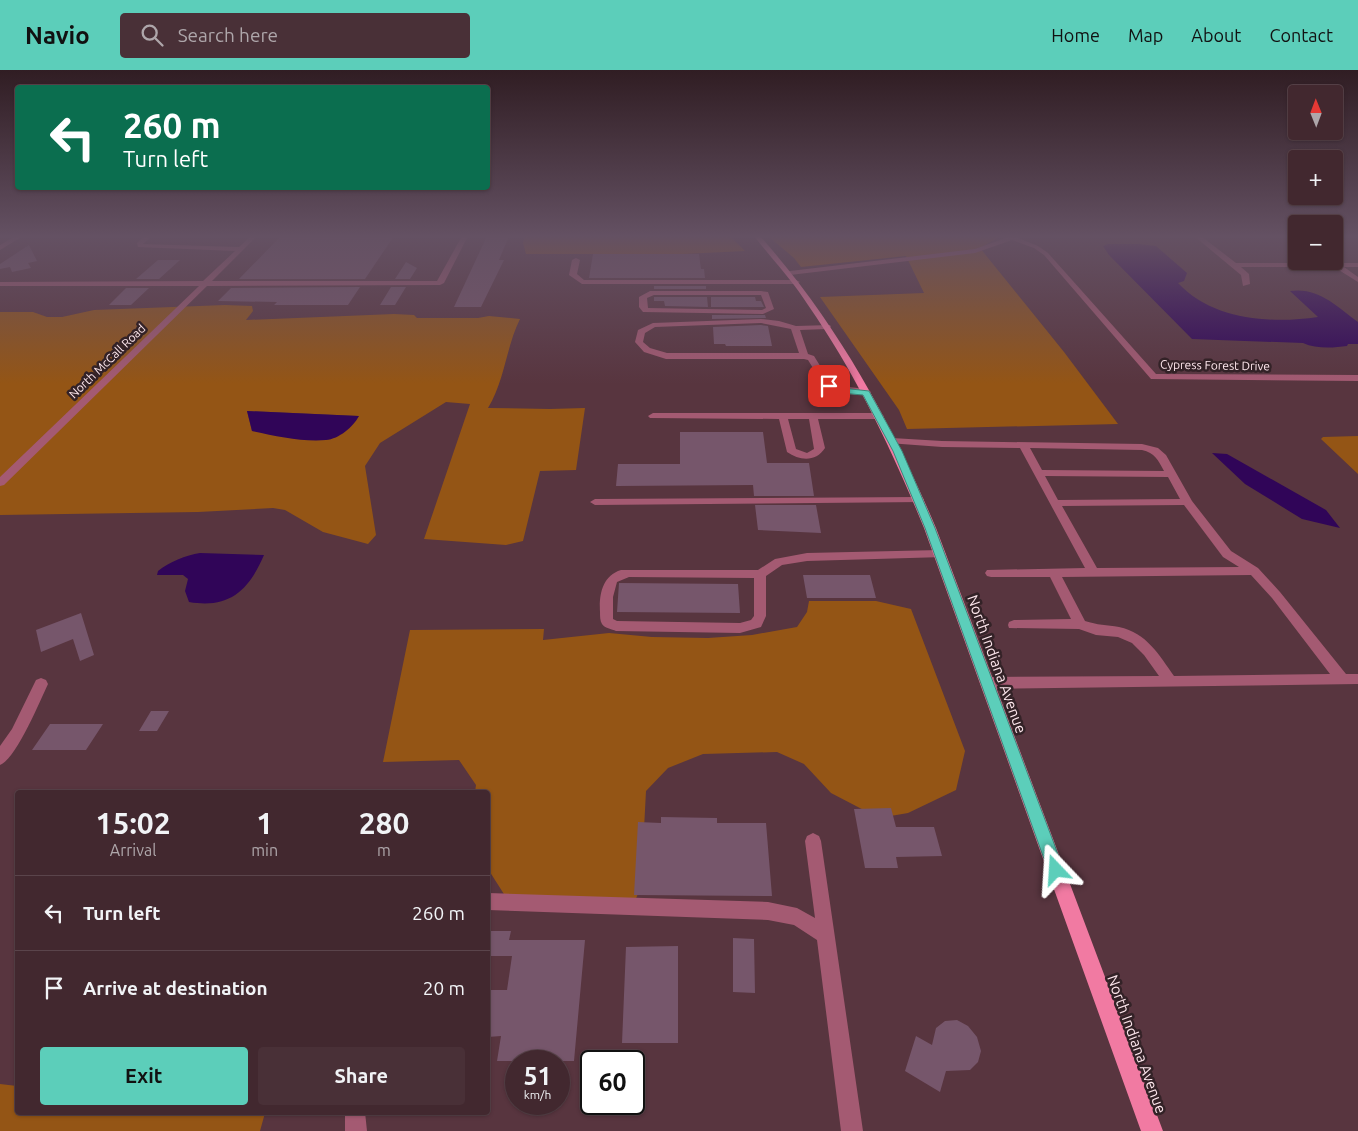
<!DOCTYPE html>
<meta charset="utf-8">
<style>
:root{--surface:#42282f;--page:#493037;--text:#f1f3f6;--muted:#aea6aa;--line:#5a444b;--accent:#5cceba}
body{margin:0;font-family:Ubuntu,sans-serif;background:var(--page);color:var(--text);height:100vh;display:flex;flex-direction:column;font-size:19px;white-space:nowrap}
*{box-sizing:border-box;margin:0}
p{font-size:16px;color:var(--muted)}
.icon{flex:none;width:28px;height:28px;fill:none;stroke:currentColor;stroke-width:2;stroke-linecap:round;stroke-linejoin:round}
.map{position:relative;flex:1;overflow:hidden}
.panel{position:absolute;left:15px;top:720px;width:475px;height:325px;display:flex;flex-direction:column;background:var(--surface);border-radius:5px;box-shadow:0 1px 4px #0004,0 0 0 1px var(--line)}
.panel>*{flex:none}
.top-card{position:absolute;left:15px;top:15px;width:475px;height:105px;border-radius:5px;box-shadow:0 1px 4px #0004,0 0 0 1px var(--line);background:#0b6e4f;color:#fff;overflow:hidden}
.needle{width:32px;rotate:359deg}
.controls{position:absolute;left:1288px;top:15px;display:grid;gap:10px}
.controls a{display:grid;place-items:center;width:55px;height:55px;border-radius:5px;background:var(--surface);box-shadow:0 1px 4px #0004,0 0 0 1px var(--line);font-size:25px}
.speed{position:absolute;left:505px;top:980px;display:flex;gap:10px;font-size:25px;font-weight:700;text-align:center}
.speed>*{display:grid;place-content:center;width:65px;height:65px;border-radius:50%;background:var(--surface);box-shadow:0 1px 4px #0004,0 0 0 1px var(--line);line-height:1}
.speed small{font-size:12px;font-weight:400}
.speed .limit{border:2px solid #111;border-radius:8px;background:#fff;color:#111}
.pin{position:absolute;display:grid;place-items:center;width:42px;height:42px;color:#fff;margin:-21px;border-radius:10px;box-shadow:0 2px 8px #0006}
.me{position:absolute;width:55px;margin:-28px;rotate:340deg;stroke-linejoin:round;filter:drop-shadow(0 0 4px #0008)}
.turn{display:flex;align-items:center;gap:18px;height:105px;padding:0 25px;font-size:22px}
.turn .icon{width:65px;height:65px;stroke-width:2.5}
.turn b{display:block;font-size:35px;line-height:42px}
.eta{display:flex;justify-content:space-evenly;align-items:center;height:85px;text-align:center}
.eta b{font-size:30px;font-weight:600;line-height:35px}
.primary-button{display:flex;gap:10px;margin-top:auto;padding:10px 25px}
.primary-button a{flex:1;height:58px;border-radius:5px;background:var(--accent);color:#111;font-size:20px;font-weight:600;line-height:58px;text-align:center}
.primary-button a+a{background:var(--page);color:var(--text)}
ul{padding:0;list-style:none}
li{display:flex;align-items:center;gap:15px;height:75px;padding:0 25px;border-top:1px solid var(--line)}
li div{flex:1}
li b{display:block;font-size:19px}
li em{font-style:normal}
header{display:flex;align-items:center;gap:30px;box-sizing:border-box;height:70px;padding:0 25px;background:var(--accent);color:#111}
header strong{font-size:24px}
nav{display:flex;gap:28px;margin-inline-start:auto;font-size:18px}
.search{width:350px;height:45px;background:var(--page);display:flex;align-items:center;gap:12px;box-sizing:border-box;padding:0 18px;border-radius:5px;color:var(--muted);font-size:19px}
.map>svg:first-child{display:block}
.green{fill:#945515;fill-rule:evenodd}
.water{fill:#300558}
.building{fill:#76566b}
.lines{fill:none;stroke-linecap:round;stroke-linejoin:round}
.minor{fill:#a45a72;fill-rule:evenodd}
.major{fill:#f17aa2;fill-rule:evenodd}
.route{fill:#5cceba;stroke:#3c8679}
.labels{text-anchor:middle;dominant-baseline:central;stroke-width:5;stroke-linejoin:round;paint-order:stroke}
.far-street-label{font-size:12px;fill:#fee7ed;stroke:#332227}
.street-label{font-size:15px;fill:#fee7ed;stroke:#332227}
</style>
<header>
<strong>Navio</strong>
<div class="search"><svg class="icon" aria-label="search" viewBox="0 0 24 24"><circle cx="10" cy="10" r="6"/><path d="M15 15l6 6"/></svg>Search here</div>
<nav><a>Home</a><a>Map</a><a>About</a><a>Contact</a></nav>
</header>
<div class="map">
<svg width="1358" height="1061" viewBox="0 0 1358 1061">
<rect width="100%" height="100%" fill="#58353f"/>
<path class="green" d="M525 166H730L745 181 683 184H526L523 173Z
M768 166H1001L980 178 1064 282 1118 354 907 359 899 340 820 227 924 223 906 186 801 197 794 188Z
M225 235 252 236 253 241 246 250 394 244 414 245 417 248H478L489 246 520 249C506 277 505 310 488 338L550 339 585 338 576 400 540 401 523 471 506 475 424 469 470 334 446 332 380 373 365 396 376 465 368 474 323 462 285 440 273 438 198 442 0 445V242H33L47 247H62L94 240ZM247 341 358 346H359L252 361Z
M1358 366V404L1321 369 1323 367Z
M809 531H876L911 539 965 681 956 720 908 743 879 748 831 723 804 694 777 682 703 684 668 698 646 721 641 816 633 836 509 832 488 799V722H475L476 715 459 690 383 692 410 560 544 559 543 570 609 563 652 567 708 568 752 565 797 557 807 542Z
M0 1014 17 1016 18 1042 265 1043 260 1061H0Z"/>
<path class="water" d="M1108 174H1139L1156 176 1187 203 1184 211 1178 213C1212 250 1271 254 1318 247L1290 221C1319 217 1336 236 1358 252V274H1348L1347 276C1333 278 1316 279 1303 273L1192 269 1109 185 1103 176Z
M247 341 359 346C353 357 339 369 326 370 302 372 275 366 252 361Z
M1212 383 1227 384 1326 440 1340 458 1302 449 1245 414Z
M200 483 264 485C249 520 230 539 189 532L185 521 188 509 183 505H157L158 501C169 492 186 485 200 483Z"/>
<path class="building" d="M281 166H394L365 209H239Z
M487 166H509L499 190H504L481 237H454Z
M29 175 37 191 28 193 31 198 12 202 10 197 0 199V194Z
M593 184H699L701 199H704L705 208H589Z
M158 190H180L159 209H136Z
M406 192 417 198 410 209H395Z
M654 216H706V219H654Z
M360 217 348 235H274L277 232 218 231 231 218Z
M391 217H406L395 235H380Z
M126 218H149L131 235H109Z
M654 227H707L708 237 665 236 664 231H654Z
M711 227H755L756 231H761L764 237H711Z
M712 245H765L766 248 712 249Z
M761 255 768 256 772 276H726L725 274H714L713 257Z
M680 362H763L767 393H809L814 426H754L753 415 616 416 618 394H680Z
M755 435H816L821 463 758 460Z
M803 505H870L876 528H807Z
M619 513 738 514 740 543 617 542Z
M81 543 94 585 80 591 73 569 41 582 36 560Z
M151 641H169L157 661H139Z
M50 654H103L86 680H32Z
M891 738 896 757H934L942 786 896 787 898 798H865L854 739Z
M661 747 717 748V753H766L772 826 634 825 638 752 661 753Z
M488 861H511L509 870H585L574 991H497L501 966 488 967V920H507L512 886H488Z
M733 868 754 869 755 923 733 922Z
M678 876V973H622L626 877Z
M957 950 968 956 977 967 981 981 978 992 970 1000 946 1001 940 1022 905 1001 916 966 932 975 936 958 945 951Z"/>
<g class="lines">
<path class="minor" d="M16 166H23L0 180V175Z
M145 166H152L143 174 239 177 251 166H257L212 211H437L462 166H468L444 213 440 215 207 216 4 415 0 416V407L199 216H0V212L203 211 235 181 138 177 137 173Z
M1011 166H1019L1018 168 1038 176 1048 183 1156 304 1358 305V311L1151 309 1044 185 1034 178 1012 170 975 183 790 205 786 203 790 201 975 179Z
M1194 166H1201L1236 193H1358V197H1344L1358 207V212L1334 197H1241L1249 204 1250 214 1243 216 1241 205Z
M576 188 580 190 577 204 584 210H796L800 212 796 214H582L569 205 572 190Z
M650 221H761L768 222 774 239 763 244 643 242 639 237V227ZM654 225H761L766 238 762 240 648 238 647 228Z
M761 249 779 251 796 256 830 255 831 257 827 259 800 260 808 284 814 286 832 315 866 319 871 322C861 329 837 322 826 319L808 290 804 289H666L644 282 635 272 638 260 653 253ZM761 253 791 259 799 283H667L650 278 643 272 645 263 655 257Z
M653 343H879L884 346 879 349H818L825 378C816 392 800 391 787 382L779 349 650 348 648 346ZM788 349H809L814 379 807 383 796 379Z
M892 368 942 371 1142 374 1158 378 1166 385 1192 431 1231 481 1258 498 1280 522 1346 604H1358V614L987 619 982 617 980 613 982 609 987 607 1159 606 1144 585 1132 573 1118 567 1096 565 1079 559 1009 558 1008 555 1009 552 1014 550 1071 549 1050 507H991L987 506 985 503 987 500 1085 498 1020 378 942 377 888 373V369ZM1030 378 1142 380C1155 383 1158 390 1164 401L1042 400ZM1045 406 1168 407 1180 429 1058 430ZM1184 435 1223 487 1239 497 1097 498 1062 436ZM1251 505 1272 528 1330 604 1174 606C1159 585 1147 563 1119 557 1107 555 1097 555 1085 551L1062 507Z
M919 427 923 428 924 430 923 432 595 435 590 432 595 429Z
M940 480 946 484 944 487 807 491 782 495 766 506V546L761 557 740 563 616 561C612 559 604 558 602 554 600 551 600 546 600 542 599 525 602 506 621 500H758L775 489 807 483ZM629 507 754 508V546L751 550 740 553 617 551 613 549V527L617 512Z
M41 608 46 610 48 614C40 631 16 689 0 695V676L12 659 36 610Z
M813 763 819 766 821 771 863 1061H841L817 870 794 855 768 850 488 840V823L768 832 797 838 815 848 805 771 807 766Z
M345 1042H365L367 1061H345Z"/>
<path class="major" d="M754 166H760C838 254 890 350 936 458L1163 1061H1141L924 458C892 380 856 304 808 235 792 210 772 189 754 166Z"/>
</g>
<linearGradient id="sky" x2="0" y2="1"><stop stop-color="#301d23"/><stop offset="0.53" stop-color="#645163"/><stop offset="1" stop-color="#645163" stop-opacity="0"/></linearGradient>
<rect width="1358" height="314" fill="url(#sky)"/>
<path class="route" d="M829 314 842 318 869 321 902 381 935 458 1064 800 1061 805 1056 807 1050 805 1048 800 925 458 893 381 863 325 840 323 826 318V315Z"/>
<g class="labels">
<g class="far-street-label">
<text transform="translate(107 291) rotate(-44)">North McCall Road</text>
<text transform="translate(1215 295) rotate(1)">Cypress Forest Drive</text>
</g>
<g class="street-label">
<text transform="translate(997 594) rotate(70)">North Indiana Avenue</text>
<text transform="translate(1137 974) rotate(70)">North Indiana Avenue</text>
</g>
</g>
</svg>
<div class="controls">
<a><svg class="needle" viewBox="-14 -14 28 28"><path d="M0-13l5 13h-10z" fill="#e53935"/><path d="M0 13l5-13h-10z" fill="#aea6aa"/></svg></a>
<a>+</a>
<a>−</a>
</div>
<div class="speed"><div>51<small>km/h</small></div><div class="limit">60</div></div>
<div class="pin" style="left:829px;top:316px;background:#d93025"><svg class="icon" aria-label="arrive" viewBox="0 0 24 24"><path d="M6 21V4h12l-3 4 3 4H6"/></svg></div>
<svg class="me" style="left:1056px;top:800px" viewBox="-20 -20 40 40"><path d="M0-17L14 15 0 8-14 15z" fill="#5cceba" stroke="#fff" stroke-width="4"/></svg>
<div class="top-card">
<div class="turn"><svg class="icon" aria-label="left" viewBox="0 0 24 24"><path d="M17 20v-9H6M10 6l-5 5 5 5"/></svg><div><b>260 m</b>Turn left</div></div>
</div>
<section class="panel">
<div class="eta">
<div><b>15:02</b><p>Arrival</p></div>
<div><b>1</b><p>min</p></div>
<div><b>280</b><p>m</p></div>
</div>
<ul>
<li><svg class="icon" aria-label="left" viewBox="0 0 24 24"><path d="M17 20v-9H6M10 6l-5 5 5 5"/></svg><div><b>Turn left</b></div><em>260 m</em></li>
<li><svg class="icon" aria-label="arrive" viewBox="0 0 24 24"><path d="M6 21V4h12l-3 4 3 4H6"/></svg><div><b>Arrive at destination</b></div><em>20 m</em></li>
</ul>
<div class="primary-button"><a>Exit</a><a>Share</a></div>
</section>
</div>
